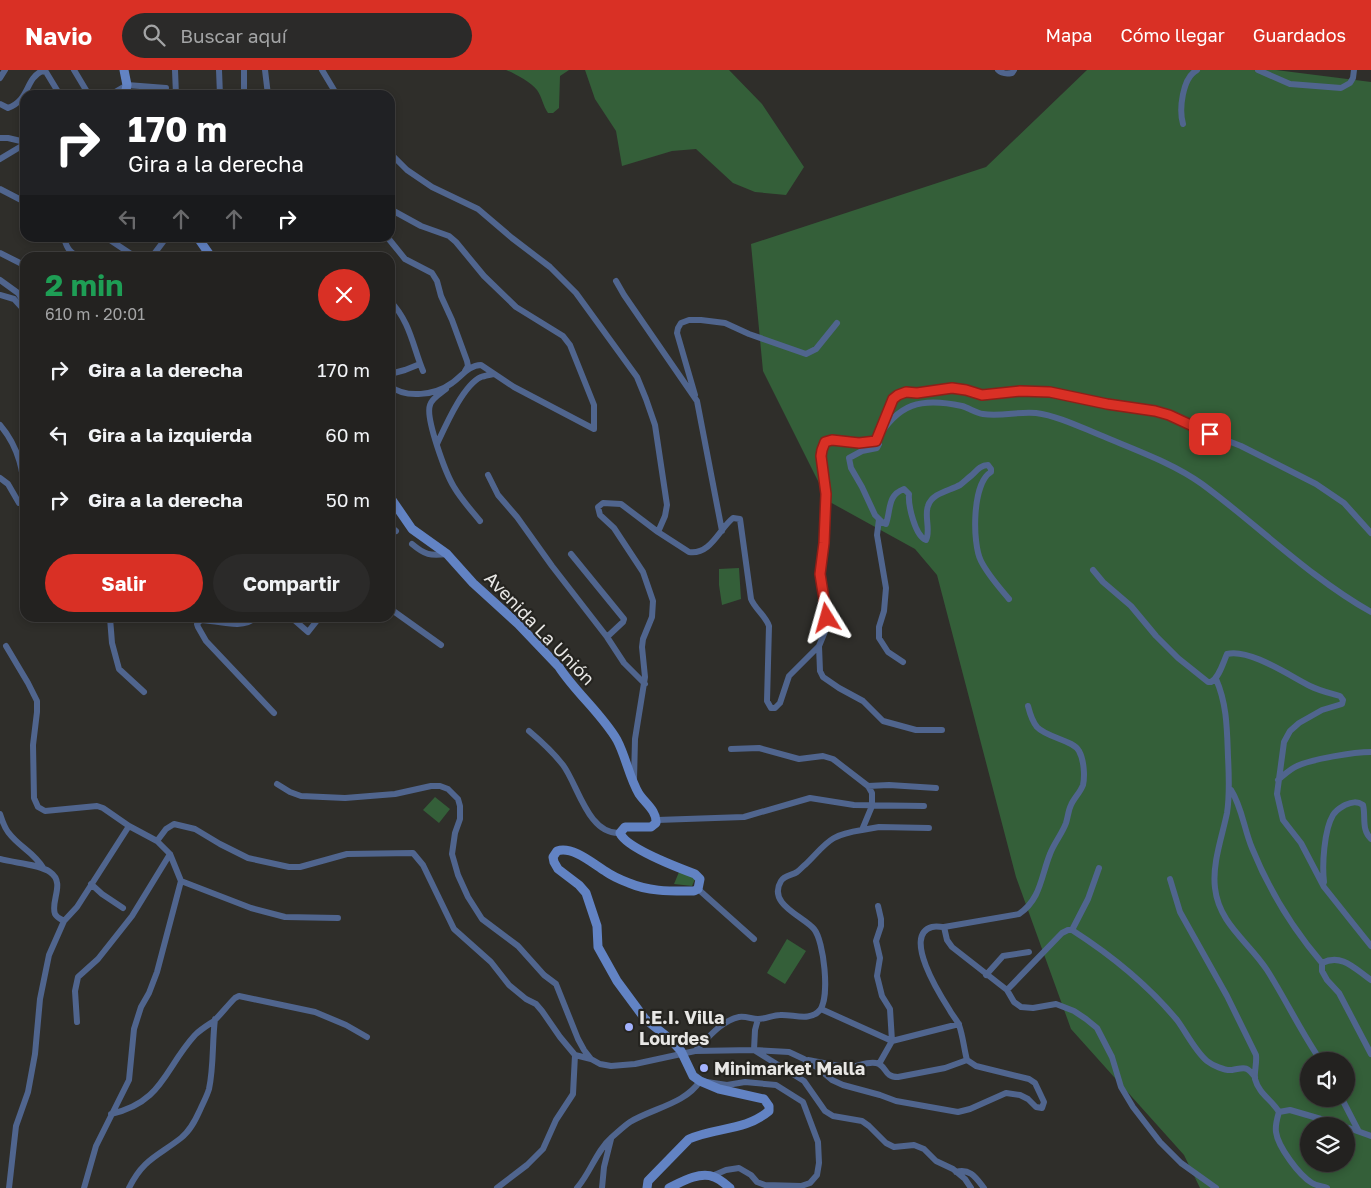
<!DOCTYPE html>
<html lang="es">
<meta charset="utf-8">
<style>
:root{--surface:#232220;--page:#2b2a29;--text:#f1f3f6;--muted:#a3a4a5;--line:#403f3e;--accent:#d93025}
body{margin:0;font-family:"Golos Text",sans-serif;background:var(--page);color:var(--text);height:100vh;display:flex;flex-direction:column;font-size:19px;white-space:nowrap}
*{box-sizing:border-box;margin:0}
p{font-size:16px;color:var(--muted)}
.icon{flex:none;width:28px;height:28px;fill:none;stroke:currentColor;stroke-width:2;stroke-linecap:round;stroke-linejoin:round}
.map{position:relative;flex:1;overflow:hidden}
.drawer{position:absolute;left:20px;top:182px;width:375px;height:370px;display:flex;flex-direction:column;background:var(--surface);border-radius:15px;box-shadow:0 2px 8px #0003,0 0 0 1px var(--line)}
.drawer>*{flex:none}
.top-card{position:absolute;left:20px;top:20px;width:375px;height:152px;border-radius:15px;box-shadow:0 2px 8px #0003,0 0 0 1px var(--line);background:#202124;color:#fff;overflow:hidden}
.buttons{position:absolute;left:1300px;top:982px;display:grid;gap:10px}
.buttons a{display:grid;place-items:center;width:55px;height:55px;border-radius:50%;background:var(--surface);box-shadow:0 2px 8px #0003,0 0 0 1px var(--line);font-size:25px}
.pin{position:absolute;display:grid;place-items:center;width:42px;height:42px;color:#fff;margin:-21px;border-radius:10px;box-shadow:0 2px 8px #0006}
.me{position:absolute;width:55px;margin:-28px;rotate:352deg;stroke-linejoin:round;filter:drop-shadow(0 0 4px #0008)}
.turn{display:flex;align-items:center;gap:18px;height:105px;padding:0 25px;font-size:22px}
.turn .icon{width:65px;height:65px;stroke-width:2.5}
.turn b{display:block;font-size:35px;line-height:42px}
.lanes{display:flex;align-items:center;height:48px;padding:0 25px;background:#0003;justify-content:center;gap:25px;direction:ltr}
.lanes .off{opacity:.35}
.round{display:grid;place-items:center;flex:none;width:52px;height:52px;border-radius:26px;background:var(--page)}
.headline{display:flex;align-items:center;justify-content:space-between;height:85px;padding:0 25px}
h1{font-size:30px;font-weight:700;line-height:38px;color:#1e9e55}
.button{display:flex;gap:10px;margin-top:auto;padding:10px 25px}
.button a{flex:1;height:58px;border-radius:30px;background:var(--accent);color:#fff;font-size:20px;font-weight:700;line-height:58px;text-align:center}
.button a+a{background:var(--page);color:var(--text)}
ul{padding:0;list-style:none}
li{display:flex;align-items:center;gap:15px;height:65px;padding:0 25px}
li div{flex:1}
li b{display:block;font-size:19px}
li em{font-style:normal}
header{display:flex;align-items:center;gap:30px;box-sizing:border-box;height:70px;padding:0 25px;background:var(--accent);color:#fff}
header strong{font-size:24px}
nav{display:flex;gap:28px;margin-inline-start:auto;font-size:18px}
.search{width:350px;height:45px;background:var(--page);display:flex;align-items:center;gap:12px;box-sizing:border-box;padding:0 18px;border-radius:28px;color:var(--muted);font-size:19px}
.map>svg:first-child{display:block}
.green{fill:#345f39;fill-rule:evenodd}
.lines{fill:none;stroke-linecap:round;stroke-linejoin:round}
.minor{stroke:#50658e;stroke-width:6}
.secondary{stroke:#6283c4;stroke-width:9}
.route-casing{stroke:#8d1f18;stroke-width:12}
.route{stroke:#d93025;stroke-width:9}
.poi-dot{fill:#a3b2fd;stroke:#252420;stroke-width:2}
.labels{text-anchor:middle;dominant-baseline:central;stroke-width:4.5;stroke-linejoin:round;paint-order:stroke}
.street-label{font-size:18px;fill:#e8e7e5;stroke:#252420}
.poi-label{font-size:18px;font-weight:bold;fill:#e8e7e5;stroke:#252420;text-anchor:start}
</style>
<header>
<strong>Navio</strong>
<div class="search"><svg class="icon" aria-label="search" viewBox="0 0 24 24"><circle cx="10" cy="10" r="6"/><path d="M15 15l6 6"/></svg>Buscar aquí</div>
<nav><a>Mapa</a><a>Cómo llegar</a><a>Guardados</a></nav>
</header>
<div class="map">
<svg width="1371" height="1118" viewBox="0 0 1371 1118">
<rect width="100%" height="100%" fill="#2f2e2a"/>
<path class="green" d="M506 0H569L560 6 559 38 553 43H548C543 36 542 27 537 20 532 13 514 3 506 0Z
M585 0H729L762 34 804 97 786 125 755 122 733 113 696 79 672 81 622 96 616 61 595 29Z
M1087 0H1276L1371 12V1118H1200L1184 1085 1071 959 1016 807 937 505 915 479 828 431 763 301 751 174 986 97ZM1309 991H1346V1029H1309ZM1309 1056H1346V1094H1309Z
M739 498 741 529 722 535 719 515V499Z
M435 727 450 739 439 753 423 740Z
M679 802 692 804 695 809 692 816 674 814Z
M787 869 806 881 785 914 767 903Z"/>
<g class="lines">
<path class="minor" d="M74 0 89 25
M175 0 176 25
M219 0 220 25
M244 0V25
M265 0 268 25
M322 0 337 25
M998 0C1002 4 1007 4 1012 3L1014 0
M1258 0 1290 14 1341 18 1350 13 1353 8 1354 0
M0 8 5 0
M110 25 127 15 166 18
M0 34 8 38C30 30 25 9 42 1L46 2 60 25
M1183 54C1179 40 1182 8 1197 0
M0 68H8L25 72
M390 83 407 100 432 117 478 139 512 168 550 197 576 223 637 307 646 329 655 355 667 435 665 446 658 462
M0 89 25 74
M0 119 25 132
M390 139 421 156 449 166 456 172 484 206 516 237 563 266 570 275 594 335V359L514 317 481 295C469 295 461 307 452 313 436 325 406 329 390 316
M64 168C67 179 70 183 81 188
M107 168 137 188
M388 168 405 189 432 203 437 211 441 226 452 250 467 291 468 296 465 301
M0 183 22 194 25 199
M151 188 166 168
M0 210 18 223 25 234
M616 211 624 225 697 331 722 461
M0 225 14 229 25 241
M390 231C410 251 413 277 423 301
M390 304 405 300 420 294
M446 319C440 324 432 328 430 335 425 348 446 404 454 417 461 429 471 440 480 451
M695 325 677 263 678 258 681 253 689 250H701L725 253 749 264 806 284 816 279 837 253
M0 355C18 376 26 404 23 432L19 433 8 414 0 408
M881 361 893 329 898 325 905 322 917 323 952 318 966 320 981 325 1020 321 1050 322 1107 334 1155 341 1169 345 1195 358 1241 376 1316 414 1344 433 1371 463
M437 374C445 357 463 315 481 307 484 306 489 305 493 304
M488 405 498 425 517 447 552 496 607 567 624 593 645 614
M879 449 877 465 886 518 884 541 879 557V568L888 582 903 592
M390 456 396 461
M412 474C425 485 430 486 447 484
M571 484 624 549 623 552 607 567
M1093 500 1103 512 1131 536 1156 566 1178 588 1208 612H1211C1219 608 1223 593 1227 584 1249 578 1290 606 1310 616 1320 621 1330 623 1340 626L1343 630 1342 634 1322 640 1299 653 1290 661 1284 672 1277 724 1283 750 1301 773 1324 817 1371 876
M1009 529C999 517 988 505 981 491 972 473 972 413 991 402V399L988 395C981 395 977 400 972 405 968 408 964 412 960 415 949 421 932 423 928 436 924 446 931 461 926 470 915 466 908 435 909 424L904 419C887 425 891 440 886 454L882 452 875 445 862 417 851 398 849 388 862 381 877 378 879 374 876 371C898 333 921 327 962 336 969 338 976 343 983 344 1001 347 1019 341 1036 343 1058 346 1080 357 1100 365 1133 379 1173 393 1202 414 1259 456 1309 507 1371 542
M390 536 392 540 441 575
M110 548 112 573 119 599 144 622
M254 548C245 560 214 550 201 550L197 554 198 557 206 571 274 643
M292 548 308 562 319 548
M6 576 28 613 37 631V642L33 675 34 728 38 737 45 741 97 736 103 738 129 756
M819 576 820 601 823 607 839 618 863 631 883 651 916 660H942
M1216 609C1227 634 1227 659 1228 687 1229 706 1230 724 1227 743 1222 767 1212 794 1215 818 1219 854 1249 872 1267 900 1286 930 1301 962 1321 991
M529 661C542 672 553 682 563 695 578 715 588 765 620 763
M634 710 635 669 645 607 642 577 643 569 652 547 653 531 643 502 614 458 600 445 598 437 603 433 621 434 658 462 689 482C711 485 719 459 733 448L740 449 751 529C755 539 765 545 769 556L767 631 771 638H775L780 633 789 606 819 576 826 559 827 548 820 504 824 473 826 424 821 386 824 375 832 370 859 373 876 371
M1278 710C1284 705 1290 699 1297 696 1312 689 1354 682 1371 682
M277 714 290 722 301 726 345 728 395 724 431 716H440L448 719 458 729 460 736V749L455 763 452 784 458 805 468 827 482 849 518 876 544 905 556 914 578 969 584 980 591 989
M868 716 889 715 936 718
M1231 720C1242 737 1244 759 1252 778 1269 820 1293 859 1322 893
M0 744C2 750 4 757 8 762 20 778 33 781 44 799
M657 750 744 747 810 728 854 735 924 736
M862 760 879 757 929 758
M157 771 166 759 174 754 195 759 220 774 248 788 289 797H300L347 784 413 783 423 795 454 859 491 892 509 915 526 929 536 934 542 941 560 967 575 985
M0 789C14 793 39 794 50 802 66 813 50 831 55 844 57 848 61 849 64 851
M1170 809 1180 842 1227 926 1256 985C1257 993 1254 1002 1255 1009 1259 1024 1272 1030 1279 1042
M181 811 251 838 285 847 338 848
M1324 812C1322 795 1324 760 1333 745 1336 740 1340 738 1345 735 1352 732 1357 731 1363 735 1366 747 1361 759 1371 769
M91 814 102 824 123 838
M698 819 754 869
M878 836 881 849V856L876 871 880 888 877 906 882 926 890 939 892 971 879 994
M944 857 1019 844C1041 829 1041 806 1050 784 1054 773 1062 764 1066 753 1068 747 1068 741 1071 735 1074 728 1080 723 1083 715 1085 706 1084 690 1079 681 1074 670 1047 668 1037 657 1032 651 1030 644 1028 636
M1072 860 1088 829 1099 798
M986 905 1003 886 1029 882
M1371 910C1355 899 1342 883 1322 893V901L1327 910 1339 923 1371 984
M1007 920 1062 863 1068 860H1072C1111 885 1147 914 1177 950 1186 962 1195 981 1207 991 1212 995 1225 1001 1232 1000 1244 998 1246 995 1255 1007
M821 939 892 971 959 954
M758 949 755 960 754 980 804 1011 825 1041 833 1046 862 1051 869 1056 886 1073 894 1077 914 1075 924 1079 936 1091 953 1099 965 1109 971 1118
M77 952 75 921 78 907 98 889 132 846 170 784
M695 981C707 969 722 950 739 947 746 946 752 949 758 949 766 949 773 945 780 945 793 944 810 952 820 940 830 927 824 871 814 859 803 846 767 834 781 811 784 805 793 805 797 802 800 800 803 796 806 794 828 772 829 765 862 760L872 736V723L868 716 833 689 823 686 799 689 759 678 731 679
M808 990C821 992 835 996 848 997 857 997 867 991 876 993 887 995 883 1007 898 1007L945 998 967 990
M1342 1029 1358 1060
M111 1044C163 1032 164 999 195 965 201 959 208 955 214 951 221 944 228 935 235 928L239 926 315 942 346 955 367 967
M1346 1057 1371 1066
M956 1102C970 1098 976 1108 984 1118
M9 1118 16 1056 28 1022 35 984 40 929 49 885 64 851 77 837 129 756 157 771 170 784 181 811 157 902 149 923 141 937 134 959 129 1010 96 1076 84 1118
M129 1118C143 1089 158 1086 181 1068 190 1061 195 1051 200 1040 203 1033 207 1026 209 1019 214 996 212 972 215 949
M497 1118 527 1095 543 1079 556 1050 573 1024 575 985 591 989 600 994 611 996 635 994 695 981 754 980 789 982 804 989 818 998 832 1010 843 1015 880 1025 896 1031 958 1042 970 1039 1006 1023 1020 1025 1028 1029 1036 1037 1042 1038 1044 1032 1035 1013 1029 1009 976 996 967 990C964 979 963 966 959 955 957 950 952 945 949 939 940 925 902 865 932 857 936 856 940 857 944 857L947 870 952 877 1007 920 1014 932 1021 937 1033 938 1056 934 1074 941 1086 949 1097 958 1112 987 1121 1017 1133 1037 1160 1072 1181 1093 1216 1118
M577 1118C591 1102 596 1081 612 1067 618 1062 624 1056 630 1052 653 1038 685 1034 700 1011L727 1015 745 1012 776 1015 803 1032 818 1072 819 1093 817 1105 810 1113 801 1116 765 1115 757 1112 751 1105 739 1098 726 1100 712 1106
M602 1118 604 1097 611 1069
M1327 1118C1323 1116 1317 1116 1312 1113 1299 1105 1278 1077 1276 1062 1275 1055 1277 1049 1279 1042L1290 1040 1345 1056"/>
<path class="secondary" d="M124 0 127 15 125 25
M198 168 212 188
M390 427 412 459 447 484 473 513 518 554 559 597C576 623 601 643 617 670 626 687 629 707 639 724 645 733 657 741 656 753L651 757H625L620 763C626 778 679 798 695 804L700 809 698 819 694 821C672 821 650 822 629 813 621 810 612 806 605 801 592 793 573 776 557 781L553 787 554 792 558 799 579 815 586 823 597 856 598 877 617 911 645 949 670 969 681 981 693 1006 700 1011 719 1019 764 1029 769 1036V1041C745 1061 716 1057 689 1069L648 1111 647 1118
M669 1118C681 1112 700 1101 714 1107 720 1109 725 1114 730 1118"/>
</g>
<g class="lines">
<g class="route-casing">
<path id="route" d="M827 548 820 504 824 473 826 424 821 386 822 380 825 372 832 370 859 373 876 371 893 329 898 325 906 322 917 323 952 318 966 320 982 325 1020 321 1050 322 1107 334 1155 341 1169 345 1210 364"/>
</g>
<use href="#route" class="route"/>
</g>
<g class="poi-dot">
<circle cx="629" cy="957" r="5"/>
<circle cx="704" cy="998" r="5"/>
</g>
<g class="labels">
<g class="street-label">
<text transform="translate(540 558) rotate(46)">Avenida La Unión</text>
</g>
<g class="poi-label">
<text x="639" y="947">I.E.I. Villa<tspan x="639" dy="21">Lourdes</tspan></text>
<text x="714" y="998">Minimarket Malla</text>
</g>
</g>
</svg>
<div class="buttons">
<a><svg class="icon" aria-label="sound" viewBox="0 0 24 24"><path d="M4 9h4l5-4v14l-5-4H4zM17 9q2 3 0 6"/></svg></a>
<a><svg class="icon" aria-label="layers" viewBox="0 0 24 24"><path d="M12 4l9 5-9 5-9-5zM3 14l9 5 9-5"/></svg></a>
</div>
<div class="pin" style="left:1210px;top:364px;background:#d93025"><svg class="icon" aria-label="arrive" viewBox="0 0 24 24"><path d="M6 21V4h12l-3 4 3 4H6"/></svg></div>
<svg class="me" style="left:827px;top:548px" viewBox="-20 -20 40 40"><path d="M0-17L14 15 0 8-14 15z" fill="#d93025" stroke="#fff" stroke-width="4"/></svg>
<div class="top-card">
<div class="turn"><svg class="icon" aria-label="right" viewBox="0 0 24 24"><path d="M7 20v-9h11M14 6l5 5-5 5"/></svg><div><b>170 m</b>Gira a la derecha</div></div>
<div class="lanes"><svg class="icon off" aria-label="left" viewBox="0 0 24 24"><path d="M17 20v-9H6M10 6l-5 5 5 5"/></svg><svg class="icon off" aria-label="ahead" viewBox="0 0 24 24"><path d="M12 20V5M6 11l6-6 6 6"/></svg><svg class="icon off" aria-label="ahead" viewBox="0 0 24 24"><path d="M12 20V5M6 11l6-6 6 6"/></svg><svg class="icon" aria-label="right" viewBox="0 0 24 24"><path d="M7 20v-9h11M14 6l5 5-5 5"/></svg></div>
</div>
<section class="drawer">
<div class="headline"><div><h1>2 min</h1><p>610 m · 20:01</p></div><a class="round" style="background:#d93025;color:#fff"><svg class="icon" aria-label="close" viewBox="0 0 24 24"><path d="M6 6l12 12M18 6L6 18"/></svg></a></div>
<ul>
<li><svg class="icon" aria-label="right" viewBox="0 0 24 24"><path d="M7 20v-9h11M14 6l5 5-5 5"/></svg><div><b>Gira a la derecha</b></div><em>170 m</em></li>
<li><svg class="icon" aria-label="left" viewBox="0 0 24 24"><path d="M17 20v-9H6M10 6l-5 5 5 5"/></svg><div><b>Gira a la izquierda</b></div><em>60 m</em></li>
<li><svg class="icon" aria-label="right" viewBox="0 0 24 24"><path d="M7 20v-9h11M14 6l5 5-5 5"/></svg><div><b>Gira a la derecha</b></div><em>50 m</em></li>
</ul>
<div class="button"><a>Salir</a><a>Compartir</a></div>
</section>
</div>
